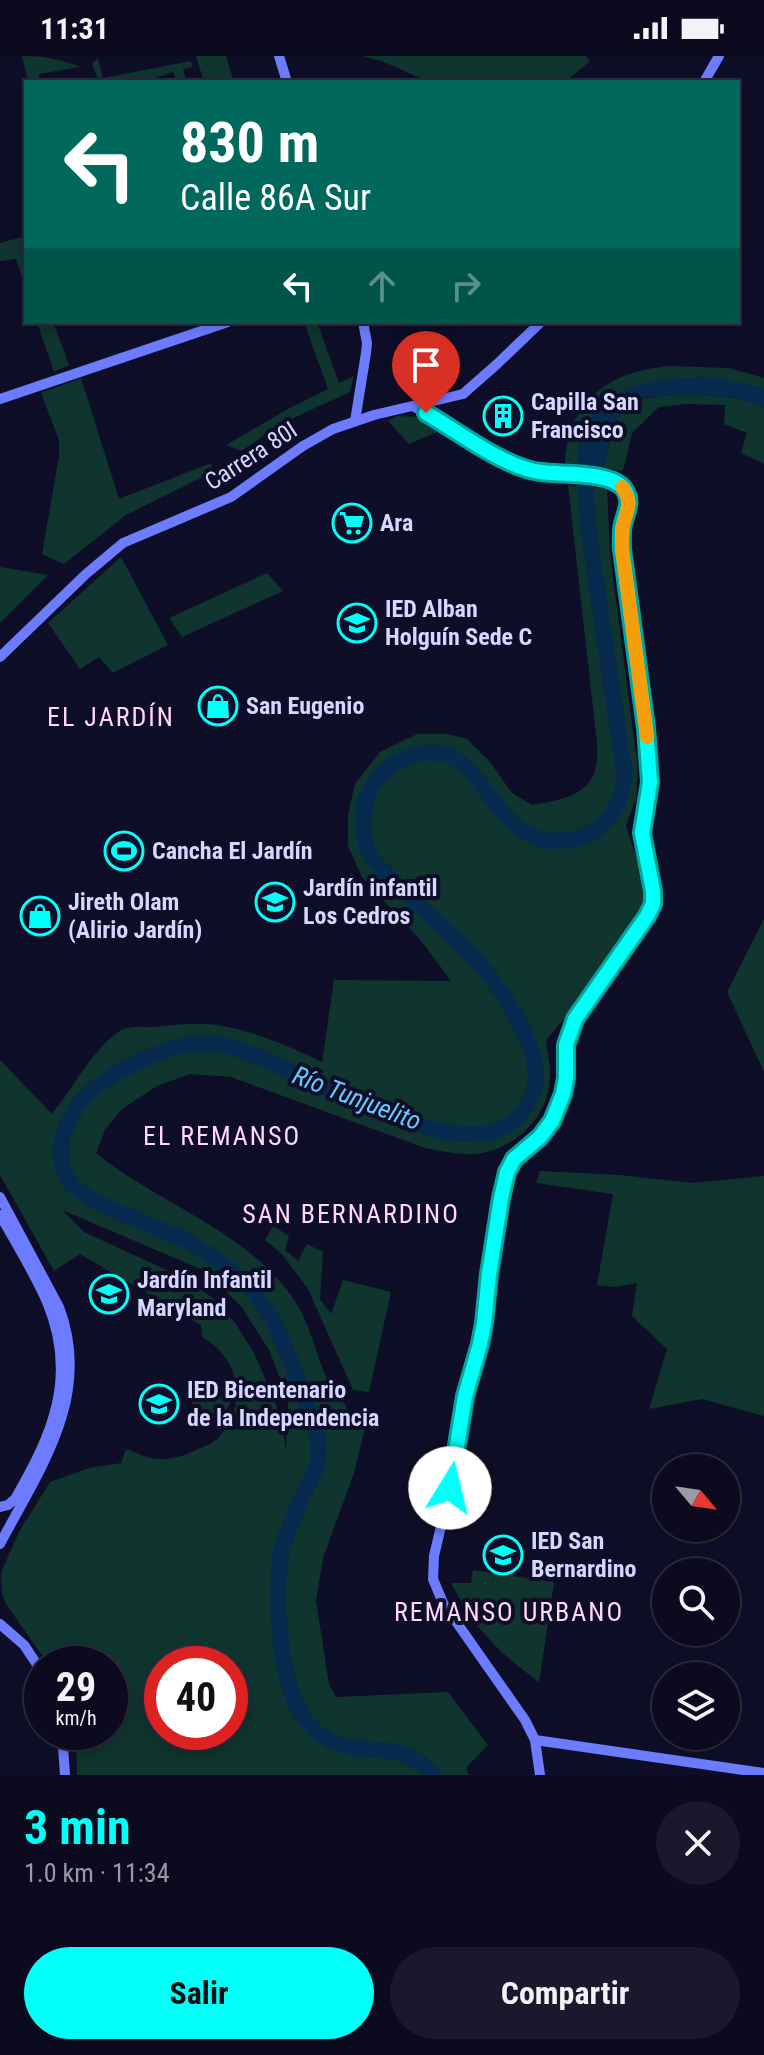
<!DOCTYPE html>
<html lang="es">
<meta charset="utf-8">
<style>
:root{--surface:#0b0a1f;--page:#19182c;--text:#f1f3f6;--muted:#9a9aa4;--line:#2b2b3d;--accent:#02fff8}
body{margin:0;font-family:"Roboto Condensed",sans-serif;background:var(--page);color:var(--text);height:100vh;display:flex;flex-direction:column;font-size:30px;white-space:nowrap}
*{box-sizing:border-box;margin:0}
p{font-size:26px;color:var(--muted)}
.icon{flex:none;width:44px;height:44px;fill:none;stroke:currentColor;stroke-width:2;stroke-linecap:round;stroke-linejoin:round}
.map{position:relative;height:1719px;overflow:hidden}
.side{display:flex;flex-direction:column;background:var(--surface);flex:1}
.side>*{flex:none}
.guide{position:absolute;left:24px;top:24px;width:716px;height:244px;border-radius:0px;box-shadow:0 4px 12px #0003,0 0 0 2px var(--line);background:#00695c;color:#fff;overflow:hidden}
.needle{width:52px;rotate:119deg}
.fabs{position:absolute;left:652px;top:1398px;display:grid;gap:16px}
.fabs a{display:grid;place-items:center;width:88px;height:88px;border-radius:50%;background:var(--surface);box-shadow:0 4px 12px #0003,0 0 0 2px var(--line);font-size:40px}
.speed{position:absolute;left:24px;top:1590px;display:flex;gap:16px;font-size:40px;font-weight:700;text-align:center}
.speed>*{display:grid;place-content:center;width:104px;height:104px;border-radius:50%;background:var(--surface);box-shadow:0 4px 12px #0003,0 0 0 2px var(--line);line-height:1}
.speed small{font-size:20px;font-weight:400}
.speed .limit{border:12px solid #d22;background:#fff;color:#111}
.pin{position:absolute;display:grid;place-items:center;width:68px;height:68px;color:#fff;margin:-82px -34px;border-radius:50% 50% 50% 0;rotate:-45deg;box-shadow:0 0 8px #0007}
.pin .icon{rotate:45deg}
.me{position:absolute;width:88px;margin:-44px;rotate:9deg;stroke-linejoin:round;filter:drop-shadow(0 0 6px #0008)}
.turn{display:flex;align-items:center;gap:28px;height:168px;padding:0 24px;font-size:36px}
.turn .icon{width:104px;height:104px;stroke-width:2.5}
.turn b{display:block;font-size:56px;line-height:68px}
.lanes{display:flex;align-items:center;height:76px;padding:0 24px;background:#0003;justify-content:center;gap:40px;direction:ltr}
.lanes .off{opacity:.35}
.round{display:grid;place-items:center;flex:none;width:84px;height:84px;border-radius:42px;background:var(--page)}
.summary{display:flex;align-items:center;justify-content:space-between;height:136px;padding:0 24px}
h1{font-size:48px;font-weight:700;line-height:60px;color:var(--accent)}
.primary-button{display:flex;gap:16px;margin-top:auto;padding:16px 24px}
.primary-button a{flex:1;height:92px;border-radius:48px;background:var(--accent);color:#111;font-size:32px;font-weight:700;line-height:92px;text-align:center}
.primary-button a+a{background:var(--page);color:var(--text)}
.status{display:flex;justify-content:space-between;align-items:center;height:56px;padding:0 40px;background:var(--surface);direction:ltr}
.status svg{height:22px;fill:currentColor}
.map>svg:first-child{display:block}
.green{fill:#10342e;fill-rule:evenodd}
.water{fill:#072a4f}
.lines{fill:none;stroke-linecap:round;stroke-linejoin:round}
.river{stroke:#072a4f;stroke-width:16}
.secondary{stroke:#6d7cff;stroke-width:10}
.route-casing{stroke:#01a6a1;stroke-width:20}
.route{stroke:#02fff8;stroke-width:14}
.slow{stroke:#f59e0b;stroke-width:14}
.labels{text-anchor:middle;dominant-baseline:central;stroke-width:8;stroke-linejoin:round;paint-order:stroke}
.poi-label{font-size:24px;font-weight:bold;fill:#d6d7ff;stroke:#0f0e29;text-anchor:start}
.street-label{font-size:24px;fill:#d6d7ff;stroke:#0f0e29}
.neighbourhood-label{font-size:26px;letter-spacing:2px;fill:#ffd8f6;stroke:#0f0e29}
.water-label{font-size:26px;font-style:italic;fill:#64cbff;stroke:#0f0e29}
</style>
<div class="status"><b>11:31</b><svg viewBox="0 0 49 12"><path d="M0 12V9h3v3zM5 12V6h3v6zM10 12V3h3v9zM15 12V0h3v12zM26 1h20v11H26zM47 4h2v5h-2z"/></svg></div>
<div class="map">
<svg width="764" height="1719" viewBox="0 0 764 1719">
<rect width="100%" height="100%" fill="#0f0e29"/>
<path class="green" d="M22 0C43 0 60 3 80 11L39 18 40 26H28Z
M196 0H226L234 26H204Z
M363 0H586L590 5 565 26H429L384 6Z
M98 2 103 22 191 5 192 11 183 13 187 26H177L173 16 143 26H99L92 8Z
M26 180V233L16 203 0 205V187Z
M37 266H53L69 309 54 316Z
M304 266H317L339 327 354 320 350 336 289 364 241 395 226 389 288 353 328 333Z
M669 310 729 312 764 322V333L757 330H634L579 389 578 408 565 409C568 344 608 316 669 310Z
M81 322 119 443 211 407 213 416 126 459 64 508 42 498 59 400V384L41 337Z
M689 338 737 342 764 351V408L741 397 747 377 724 368 725 349 686 348 659 351 632 377 623 415 604 412C619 345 620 342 689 338Z
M397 360 420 361 442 374 409 388 388 365Z
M568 429 607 433 610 498 638 714 636 743 626 770 644 825V853L571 955 546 984C547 997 551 1009 550 1021 549 1062 514 1095 474 1098 458 1099 441 1095 425 1092L231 1021 190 1018 157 1030 122 1053 105 1074 96 1097C160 1149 247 1174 295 1245 312 1271 316 1303 331 1330 334 1335 338 1339 342 1344 349 1356 353 1365 365 1372L354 1417 323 1502 316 1545 329 1628 336 1641 448 1636 488 1689 466 1712 469 1719H77L76 1685 74 1676H110V1608H48L6 1548 2 1537 1 1516 19 1476 50 1426 89 1412 121 1407 126 1393C136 1396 146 1402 156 1403 171 1404 184 1400 198 1393 205 1390 214 1387 219 1381 249 1349 239 1301 202 1281L201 1269 80 1198 54 1215 0 1119V1004L52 1058C74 1031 90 997 118 976 127 969 143 971 154 971 175 969 196 966 217 969 254 975 289 990 322 1006L334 924 451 925 423 887 362 821 348 790V759L355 728 380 696 417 678H447L467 683 490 706 512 737 532 749C561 744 594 740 597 704 598 696 597 686 596 678ZM62 1154 203 1214 241 1250 269 1294 288 1343 286 1394 281 1363 270 1333 254 1297 235 1267 213 1242 186 1223 84 1176ZM162 1608H230V1676H162Z
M121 501 168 589 113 617 99 601 80 613 48 567Z
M0 511 48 519 0 567Z
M267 517 283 535 182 581 169 562Z
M764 863V1016L727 936Z
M540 1115 620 1119 692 1127 764 1120V1360L702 1343 649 1353 667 1293 632 1260 637 1227 616 1231 597 1229 613 1138 536 1127Z
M273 1170 289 1180 285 1194 298 1205 307 1188 323 1196 320 1243 331 1258 343 1224 391 1236 369 1336 353 1334 308 1233 282 1198 265 1184Z
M201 1329 231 1346 221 1364 191 1347Z
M473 1514 554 1526 539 1626C498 1596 475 1573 451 1527H471Z"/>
<path class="water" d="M705 321 757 330 764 333V351L737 342 689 338 648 341 632 346 618 361 612 374 604 412 578 408 579 389 594 355 618 338 634 330 659 324Z"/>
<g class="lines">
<path class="river" d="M433 1719C401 1682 368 1702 331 1685 321 1680 309 1671 303 1661 279 1625 273 1534 282 1493 289 1466 307 1433 318 1407 322 1378 308 1352 298 1325 282 1282 270 1247 233 1216 218 1205 200 1191 183 1183 162 1174 141 1165 119 1156 81 1140 50 1124 64 1077 72 1046 101 1025 128 1011 157 996 184 984 218 988 232 989 245 996 258 1001 314 1023 444 1099 500 1073 519 1064 532 1048 535 1027 538 1007 530 988 521 970 493 910 449 880 404 835 393 824 376 811 369 797 361 782 362 746 371 731 378 720 392 708 403 703 418 696 438 693 453 702 490 724 500 777 547 784 565 787 581 784 596 774 616 759 624 738 624 715L588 471 585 407 587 390"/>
<path class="secondary" d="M279 0 287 26
M704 26 719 0
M0 343 228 266
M413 350 509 407 539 416 605 422 619 428 627 438 629 449 623 466 622 493 646 672 650 726 642 777 653 835V848L647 860 575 963 566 989V1022L563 1038 552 1065 540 1081 514 1103 507 1116 496 1171 480 1288 465 1340 450 1432 434 1500 433 1523 443 1547 525 1664 535 1684 540 1719
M355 365 366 297 367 287 363 266
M0 601 86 518 123 487 231 441 303 390 333 373 374 359 463 338 496 309 541 266
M0 1141 59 1251C93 1340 40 1412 0 1488
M0 1159C16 1187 34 1216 47 1246 78 1320 53 1378 15 1443L8 1449 0 1451
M0 1568 24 1589 42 1616
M62 1676 65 1719
M535 1684 764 1717"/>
</g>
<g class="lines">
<g class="route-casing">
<path id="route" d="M426 357C459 376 505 412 541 416 562 419 611 415 624 433 633 446 626 455 623 468 621 476 622 485 622 493L646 672 650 726 642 777 653 835V848L647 860 575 963 566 989V1022L563 1038 552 1065 540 1081 514 1103 507 1116 501 1142 489 1218 484 1267 480 1288 465 1340 450 1432"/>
</g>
<use href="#route" class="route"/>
<path class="slow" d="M622 431C634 449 626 453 623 471 622 478 622 486 622 493L647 681"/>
</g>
<defs>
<g id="building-ring" transform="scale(2)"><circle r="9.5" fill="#0f0e29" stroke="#02fff8" stroke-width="1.5"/><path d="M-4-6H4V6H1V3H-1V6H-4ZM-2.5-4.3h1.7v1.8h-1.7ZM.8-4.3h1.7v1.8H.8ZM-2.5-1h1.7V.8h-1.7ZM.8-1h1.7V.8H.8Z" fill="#02fff8"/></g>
<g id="supermarket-ring" transform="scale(2)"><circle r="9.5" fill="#0f0e29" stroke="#02fff8" stroke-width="1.5"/><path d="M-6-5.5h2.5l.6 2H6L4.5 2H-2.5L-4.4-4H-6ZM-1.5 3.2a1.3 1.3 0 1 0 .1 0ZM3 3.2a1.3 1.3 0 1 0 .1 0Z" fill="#02fff8"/></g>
<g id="school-ring" transform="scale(2)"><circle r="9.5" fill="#0f0e29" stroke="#02fff8" stroke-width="1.5"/><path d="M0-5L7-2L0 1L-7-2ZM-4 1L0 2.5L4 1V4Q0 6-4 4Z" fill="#02fff8"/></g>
<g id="shop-ring" transform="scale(2)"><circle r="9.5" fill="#0f0e29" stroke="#02fff8" stroke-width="1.5"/><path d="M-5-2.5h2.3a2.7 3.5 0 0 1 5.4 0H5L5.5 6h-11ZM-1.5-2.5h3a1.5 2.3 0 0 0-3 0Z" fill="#02fff8"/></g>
<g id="stadium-ring" transform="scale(2)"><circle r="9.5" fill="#0f0e29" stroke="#02fff8" stroke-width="1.5"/><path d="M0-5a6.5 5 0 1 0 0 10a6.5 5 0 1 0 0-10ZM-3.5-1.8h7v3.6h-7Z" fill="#02fff8"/></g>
</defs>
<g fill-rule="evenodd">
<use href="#building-ring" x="503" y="360"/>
<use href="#supermarket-ring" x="352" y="467"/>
<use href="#school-ring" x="357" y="567"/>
<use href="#shop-ring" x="218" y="650"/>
<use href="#stadium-ring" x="124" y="795"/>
<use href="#school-ring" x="275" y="846"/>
<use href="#shop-ring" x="40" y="860"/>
<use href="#school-ring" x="109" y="1238"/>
<use href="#school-ring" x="159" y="1348"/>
<use href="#school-ring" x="503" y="1499"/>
</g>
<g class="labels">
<g class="poi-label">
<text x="531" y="346">Capilla San<tspan x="531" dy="28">Francisco</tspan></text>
<text x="380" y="467">Ara</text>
<text x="385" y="553">IED Alban<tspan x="385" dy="28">Holguín Sede C</tspan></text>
<text x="246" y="650">San Eugenio</text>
<text x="152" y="795">Cancha El Jardín</text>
<text x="303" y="832">Jardín infantil<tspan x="303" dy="28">Los Cedros</tspan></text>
<text x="68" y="846">Jireth Olam<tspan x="68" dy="28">(Alirio Jardín)</tspan></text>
<text x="137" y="1224">Jardín Infantil<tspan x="137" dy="28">Maryland</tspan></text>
<text x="187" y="1334">IED Bicentenario<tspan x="187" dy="28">de la Independencia</tspan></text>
<text x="531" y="1485">IED San<tspan x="531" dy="28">Bernardino</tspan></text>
</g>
<g class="street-label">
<text transform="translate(251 400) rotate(-33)">Carrera 80I</text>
</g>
<g class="neighbourhood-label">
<text x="111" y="661">EL JARDÍN</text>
<text x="222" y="1080">EL REMANSO</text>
<text x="351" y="1158">SAN BERNARDINO</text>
<text x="509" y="1556">REMANSO URBANO</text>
</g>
<g class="water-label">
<text transform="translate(357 1042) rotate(21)">Río Tunjuelito</text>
</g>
</g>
</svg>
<div class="fabs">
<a><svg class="needle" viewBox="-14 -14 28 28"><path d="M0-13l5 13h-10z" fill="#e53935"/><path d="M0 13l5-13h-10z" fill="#9a9aa4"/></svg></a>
<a><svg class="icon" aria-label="search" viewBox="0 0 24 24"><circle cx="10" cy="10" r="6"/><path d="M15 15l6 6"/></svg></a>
<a><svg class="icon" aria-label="layers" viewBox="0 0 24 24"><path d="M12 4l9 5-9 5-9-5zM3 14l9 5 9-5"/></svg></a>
</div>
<div class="speed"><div>29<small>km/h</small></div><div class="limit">40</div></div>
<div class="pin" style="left:426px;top:357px;background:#d93025"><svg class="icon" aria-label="arrive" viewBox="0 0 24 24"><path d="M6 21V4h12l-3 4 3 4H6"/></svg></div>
<svg class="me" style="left:450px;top:1432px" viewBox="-20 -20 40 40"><circle r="19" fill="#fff"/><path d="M0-13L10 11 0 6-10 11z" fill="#02fff8"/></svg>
<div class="guide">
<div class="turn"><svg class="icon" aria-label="left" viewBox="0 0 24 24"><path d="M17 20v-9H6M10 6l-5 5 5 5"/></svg><div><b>830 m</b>Calle 86A Sur</div></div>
<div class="lanes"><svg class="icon" aria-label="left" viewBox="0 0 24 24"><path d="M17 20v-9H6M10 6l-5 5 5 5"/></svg><svg class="icon off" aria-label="ahead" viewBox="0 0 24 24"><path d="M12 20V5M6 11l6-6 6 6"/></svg><svg class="icon off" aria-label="right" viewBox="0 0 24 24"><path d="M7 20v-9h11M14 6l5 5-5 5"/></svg></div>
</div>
</div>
<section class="side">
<div class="summary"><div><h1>3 min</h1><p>1.0 km · 11:34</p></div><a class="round"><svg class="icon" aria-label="close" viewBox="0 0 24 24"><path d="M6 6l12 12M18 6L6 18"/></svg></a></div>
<div class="primary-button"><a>Salir</a><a>Compartir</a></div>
</section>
